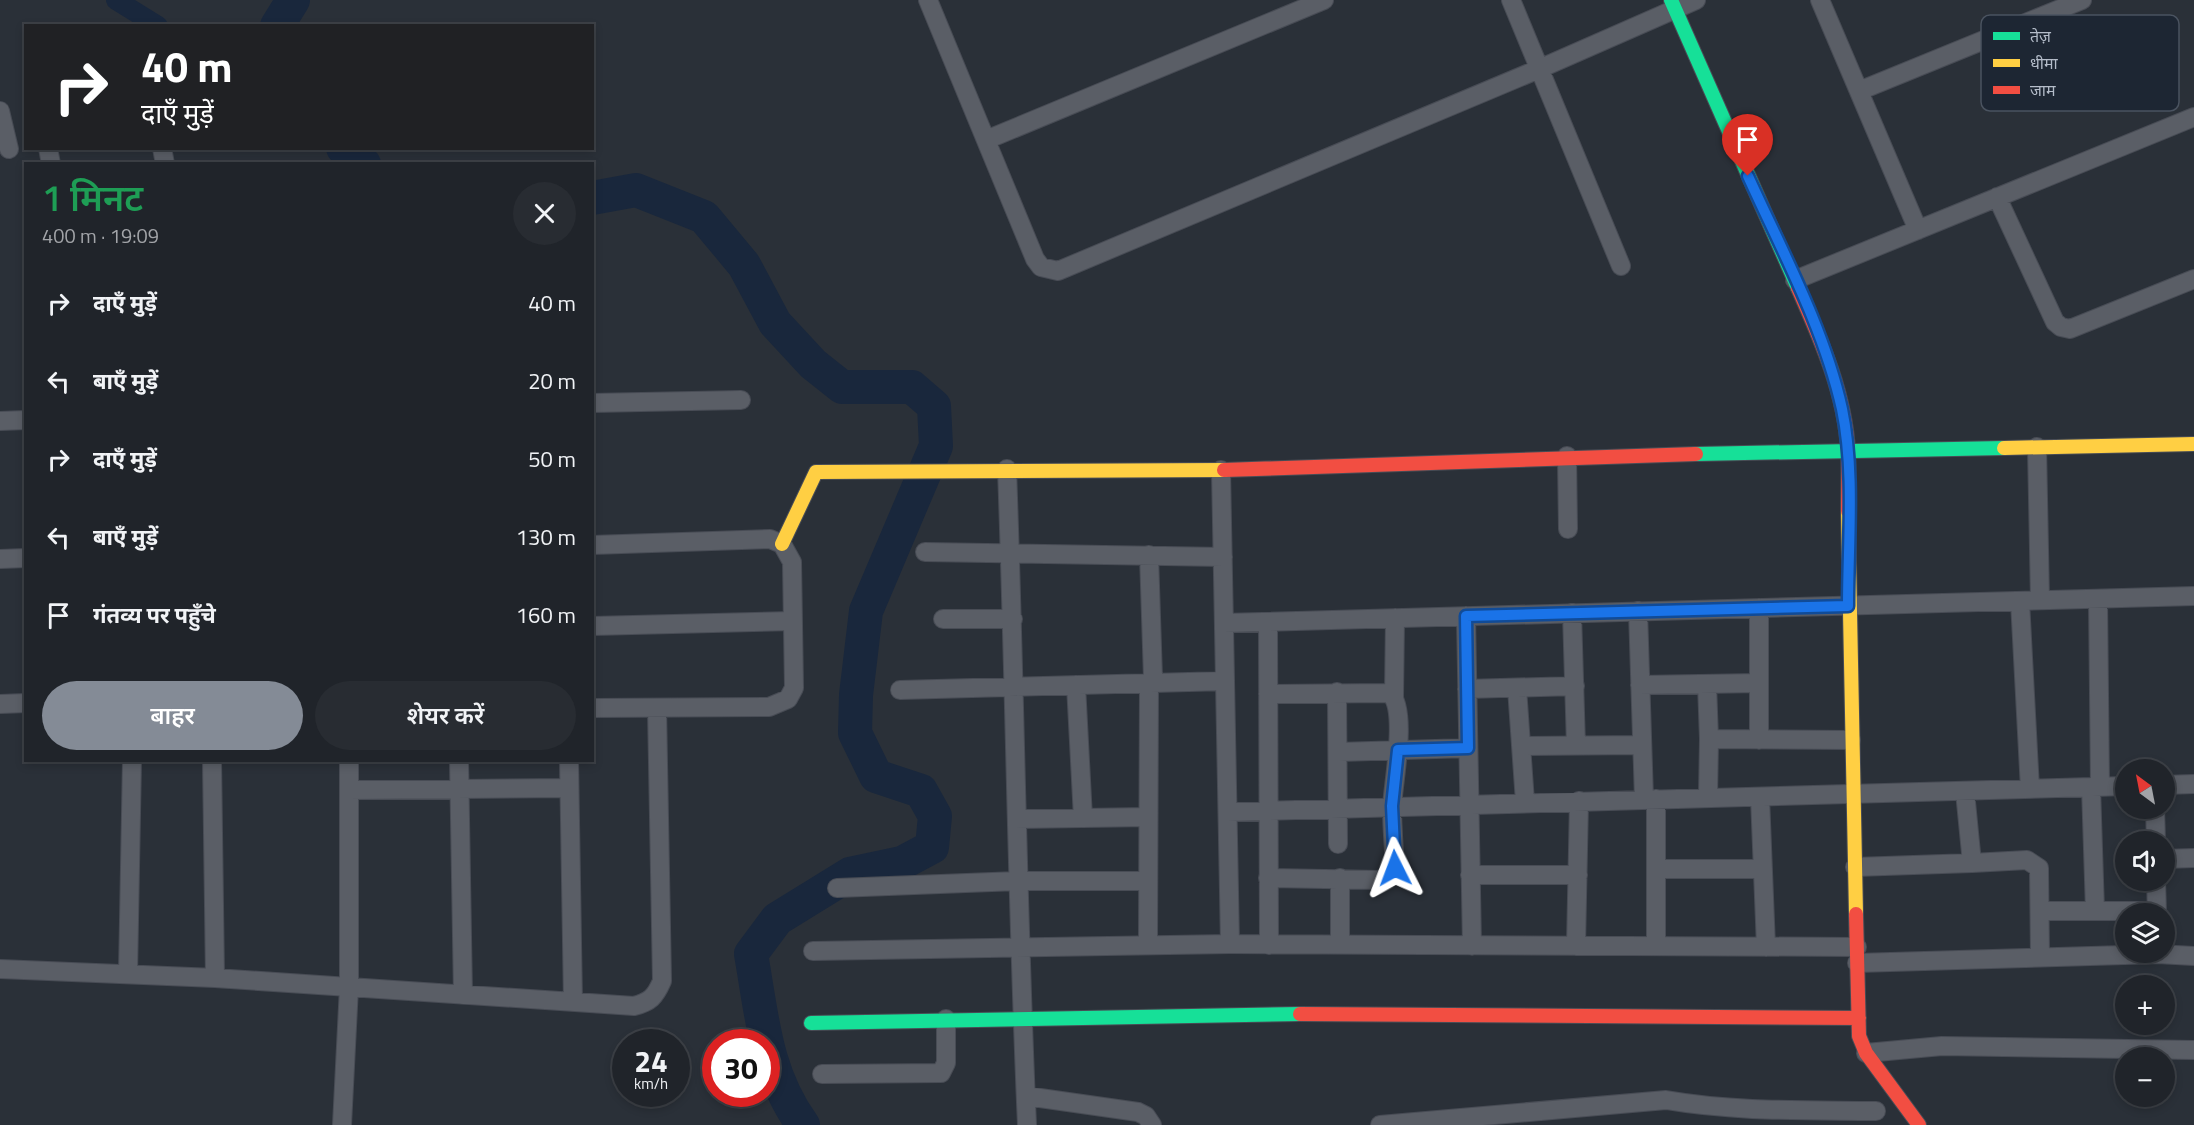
<!DOCTYPE html>
<html lang="hi">
<meta charset="utf-8">
<style>
:root{--surface:#20242a;--page:#282c32;--text:#f1f3f6;--muted:#a2a4a8;--line:#3d4147;--accent:#848b96}
body{margin:0;font-family:"Titillium Web","Noto Sans Devanagari",sans-serif;background:var(--page);color:var(--text);height:100vh;display:flex;flex-direction:column;font-size:22px;white-space:nowrap}
*{box-sizing:border-box;margin:0}
p{font-size:20px;color:var(--muted)}
.icon{flex:none;width:33px;height:33px;fill:none;stroke:currentColor;stroke-width:2;stroke-linecap:round;stroke-linejoin:round}
.map{position:relative;flex:1;overflow:hidden}
.panel{position:absolute;left:24px;top:162px;width:570px;height:600px;display:flex;flex-direction:column;background:var(--surface);border-radius:0px;box-shadow:0 3px 9px #0003,0 0 0 2px var(--line)}
.panel>*{flex:none}
.banner{position:absolute;left:24px;top:24px;width:570px;height:126px;border-radius:0px;box-shadow:0 3px 9px #0003,0 0 0 2px var(--line);background:#202124;color:#fff;overflow:hidden}
.needle{width:39px;rotate:328deg}
.buttons{position:absolute;left:2115px;top:759px;display:grid;gap:12px}
.buttons a{display:grid;place-items:center;width:60px;height:60px;border-radius:50%;background:var(--surface);box-shadow:0 3px 9px #0003,0 0 0 2px var(--line);font-size:30px}
.speed{position:absolute;left:612px;top:1029px;display:flex;gap:12px;font-size:30px;font-weight:700;text-align:center}
.speed>*{display:grid;place-content:center;width:78px;height:78px;border-radius:50%;background:var(--surface);box-shadow:0 3px 9px #0003,0 0 0 2px var(--line);line-height:1}
.speed small{font-size:15px;font-weight:400}
.speed .limit{border:9px solid #d22;background:#fff;color:#111}
.pin{position:absolute;display:grid;place-items:center;width:51px;height:51px;color:#fff;margin:-62px -26px;border-radius:50% 50% 50% 0;rotate:-45deg;box-shadow:0 0 6px #0007}
.pin .icon{rotate:45deg}
.me{position:absolute;width:66px;margin:-33px;rotate:357deg;stroke-linejoin:round;filter:drop-shadow(0 0 4px #0008)}
.turn{display:flex;align-items:center;gap:21px;height:126px;padding:0 18px;font-size:27px}
.turn .icon{width:78px;height:78px;stroke-width:2.5}
.turn b{display:block;font-size:42px;line-height:51px}
.round{display:grid;place-items:center;flex:none;width:63px;height:63px;border-radius:32px;background:var(--page)}
.headline{display:flex;align-items:center;justify-content:space-between;height:102px;padding:0 18px}
h1{font-size:36px;font-weight:600;line-height:45px;color:#1e9e55}
.cta{display:flex;gap:12px;margin-top:auto;padding:12px 18px}
.cta a{flex:1;height:69px;border-radius:36px;background:var(--accent);color:#fff;font-size:24px;font-weight:600;line-height:69px;text-align:center}
.cta a+a{background:var(--page);color:var(--text)}
ul{padding:0;list-style:none}
li{display:flex;align-items:center;gap:18px;height:78px;padding:0 18px}
li div{flex:1}
li b{display:block;font-size:22px}
li em{font-style:normal}
.map>svg:first-child{display:block}
.lines{fill:none;stroke-linecap:round;stroke-linejoin:round}
.canal{stroke:#19273c;stroke-width:20}
.river{stroke:#19273c;stroke-width:34}
.street-casing{stroke:#484c55;stroke-width:20}
.fast-casing{stroke:#484c55;stroke-width:16}
.slow-casing{stroke:#484c55;stroke-width:16}
.jam-casing{stroke:#484c55;stroke-width:16}
.street{stroke:#5a5e66;stroke-width:18}
.fast{stroke:#16e098;stroke-width:14}
.slow{stroke:#ffcf43;stroke-width:14}
.jam{stroke:#f24e42;stroke-width:14}
.route-casing{stroke:#114b97;stroke-width:15}
.route{stroke:#1a73e8;stroke-width:10}
.key{fill:#1d2633;stroke:#4a5360;stroke-width:1.5}
.key-label{font-size:16px;fill:#b4bcc9}
</style>
<div class="map">
<svg width="2194" height="1125" viewBox="0 0 2194 1125">
<rect width="100%" height="100%" fill="#2a3038"/>
<g class="lines">
<path class="canal" d="M116 0 158 26"/>
<path class="river" d="M277 26 293 0
M343 148 364 164
M592 198 636 190 704 217 744 265 775 323 813 364 842 387H912L934 406 936 446 866 611 856 695 855 733 876 776 921 791 935 816 932 847 902 863 850 874 777 919 751 954C762 1016 765 1073 803 1125"/>
<g class="street-casing">
<path id="street" d="M928 0 1035 259 1041 267 1058 271 1539 69 1696 0
M1511 0 1621 266
M1820 0 1918 230
M1859 91 2082 0
M0 111 9 149
M986 140 1324 0
M48 148 51 164
M162 148 165 164
M1997 197 2055 322 2061 327 2070 329 2194 279
M1795 280 2194 117
M592 403 741 400
M0 421 26 420
M2037 447 2040 600
M1567 456 1568 529
M1007 469C1015 688 1017 906 1027 1125
M1221 470 1230 944
M592 545 770 539 782 544 792 562 794 688 788 699 769 707 592 708
M925 552 1223 557
M0 559 26 558
M2098 599 2100 787
M2020 601 2030 789
M1638 611 1644 799
M1572 613 1576 746
M1466 616 1472 946
M943 619H1013
M1268 622 1269 945
M1224 623 2194 596
M592 626 793 621
M1707 684 1709 739 1851 740
M1076 685 1083 818
M1640 685 1759 683
M1517 688 1525 802
M1467 689 1575 686
M900 690 1225 681
M1337 692 1338 844
M1268 694 1390 693C1408 710 1393 783 1392 807 1392 828 1394 848 1395 868L1393 874 1379 880 1268 878
M1394 697 1395 618
M0 704 26 703
M1759 740V608
M1522 746 1642 745
M1339 752 1468 748
M212 760 215 978
M459 760 463 995
M569 760 573 1002
M2164 785 2194 784
M2091 787 2095 911
M349 790 569 788
M1965 792 1972 863 2027 860 2039 868 2040 957
M1760 797 1766 947
M1708 798 1709 739
M2155 808 2156 842
M1228 812 2126 786
M1017 819 1148 817
M2164 859 2194 858
M1855 867 1972 863
M1656 869H1763
M1470 875H1578
M1340 878V945
M2156 880 2157 914
M837 888 1018 881H1148
M2040 911H2157
M1148 945 1149 683 1153 678 1149 555
M1576 946 1579 801
M1656 946V799
M813 951 1230 944 1857 947
M1857 963 2158 954 2194 956
M0 969 215 978 349 987V760
M128 974 132 760
M1866 1053 1942 1046 2194 1050
M822 1074 941 1073 946 1063V1019
M1026 1096 1138 1112 1146 1116 1152 1125
M342 1125 349 987 634 1006C650 1002 655 997 662 981L657 708
M1380 1125 1666 1100C1735 1112 1806 1110 1876 1111"/>
</g>
<g class="fast-casing">
<path id="fast" d="M1671 0 1798 288
M1696 454 2004 448
M811 1023 1300 1014"/>
</g>
<g class="slow-casing">
<path id="slow" d="M2004 448 2194 444
M1848 511 1856 914
M782 544 816 472 1224 470"/>
</g>
<g class="jam-casing">
<path id="jam" d="M1798 288C1821 340 1845 393 1848 451 1849 471 1848 491 1848 511
M1224 470 1696 454
M1856 914 1859 1036 1866 1053 1919 1125
M1300 1014 1859 1018"/>
</g>
<use href="#street" class="street"/>
<use href="#fast" class="fast"/>
<use href="#slow" class="slow"/>
<use href="#jam" class="jam"/>
</g>
<g class="lines">
<g class="route-casing">
<path id="route" d="M1395 868 1392 806 1398 750 1468 748 1466 616 1848 606C1848 543 1855 471 1842 409 1824 328 1782 251 1748 176"/>
</g>
<use href="#route" class="route"/>
</g>
<rect x="1981" y="15" width="198" height="96" rx="9" class="key"/>
<rect x="1993" y="32" width="27" height="8" fill="#16e098"/>
<rect x="1993" y="59" width="27" height="8" fill="#ffcf43"/>
<rect x="1993" y="86" width="27" height="8" fill="#f24e42"/>
<g class="key-label">
<text x="2030" y="42">तेज़</text>
<text x="2030" y="69">धीमा</text>
<text x="2030" y="96">जाम</text>
</g>
</svg>
<div class="buttons">
<a><svg class="needle" viewBox="-14 -14 28 28"><path d="M0-13l5 13h-10z" fill="#e53935"/><path d="M0 13l5-13h-10z" fill="#a2a4a8"/></svg></a>
<a><svg class="icon" aria-label="sound" viewBox="0 0 24 24"><path d="M4 9h4l5-4v14l-5-4H4zM17 9q2 3 0 6"/></svg></a>
<a><svg class="icon" aria-label="layers" viewBox="0 0 24 24"><path d="M12 4l9 5-9 5-9-5zM3 14l9 5 9-5"/></svg></a>
<a>+</a>
<a>−</a>
</div>
<div class="speed"><div>24<small>km/h</small></div><div class="limit">30</div></div>
<div class="pin" style="left:1748px;top:176px;background:#d93025"><svg class="icon" aria-label="arrive" viewBox="0 0 24 24"><path d="M6 21V4h12l-3 4 3 4H6"/></svg></div>
<svg class="me" style="left:1395px;top:868px" viewBox="-20 -20 40 40"><path d="M0-17L14 15 0 8-14 15z" fill="#1a73e8" stroke="#fff" stroke-width="4"/></svg>
<div class="banner">
<div class="turn"><svg class="icon" aria-label="right" viewBox="0 0 24 24"><path d="M7 20v-9h11M14 6l5 5-5 5"/></svg><div><b>40 m</b>दाएँ मुड़ें</div></div>
</div>
<section class="panel">
<div class="headline"><div><h1>1 मिनट</h1><p>400 m · 19:09</p></div><a class="round"><svg class="icon" aria-label="close" viewBox="0 0 24 24"><path d="M6 6l12 12M18 6L6 18"/></svg></a></div>
<ul>
<li><svg class="icon" aria-label="right" viewBox="0 0 24 24"><path d="M7 20v-9h11M14 6l5 5-5 5"/></svg><div><b>दाएँ मुड़ें</b></div><em>40 m</em></li>
<li><svg class="icon" aria-label="left" viewBox="0 0 24 24"><path d="M17 20v-9H6M10 6l-5 5 5 5"/></svg><div><b>बाएँ मुड़ें</b></div><em>20 m</em></li>
<li><svg class="icon" aria-label="right" viewBox="0 0 24 24"><path d="M7 20v-9h11M14 6l5 5-5 5"/></svg><div><b>दाएँ मुड़ें</b></div><em>50 m</em></li>
<li><svg class="icon" aria-label="left" viewBox="0 0 24 24"><path d="M17 20v-9H6M10 6l-5 5 5 5"/></svg><div><b>बाएँ मुड़ें</b></div><em>130 m</em></li>
<li><svg class="icon" aria-label="arrive" viewBox="0 0 24 24"><path d="M6 21V4h12l-3 4 3 4H6"/></svg><div><b>गंतव्य पर पहुँचे</b></div><em>160 m</em></li>
</ul>
<div class="cta"><a>बाहर</a><a>शेयर करें</a></div>
</section>
</div>
